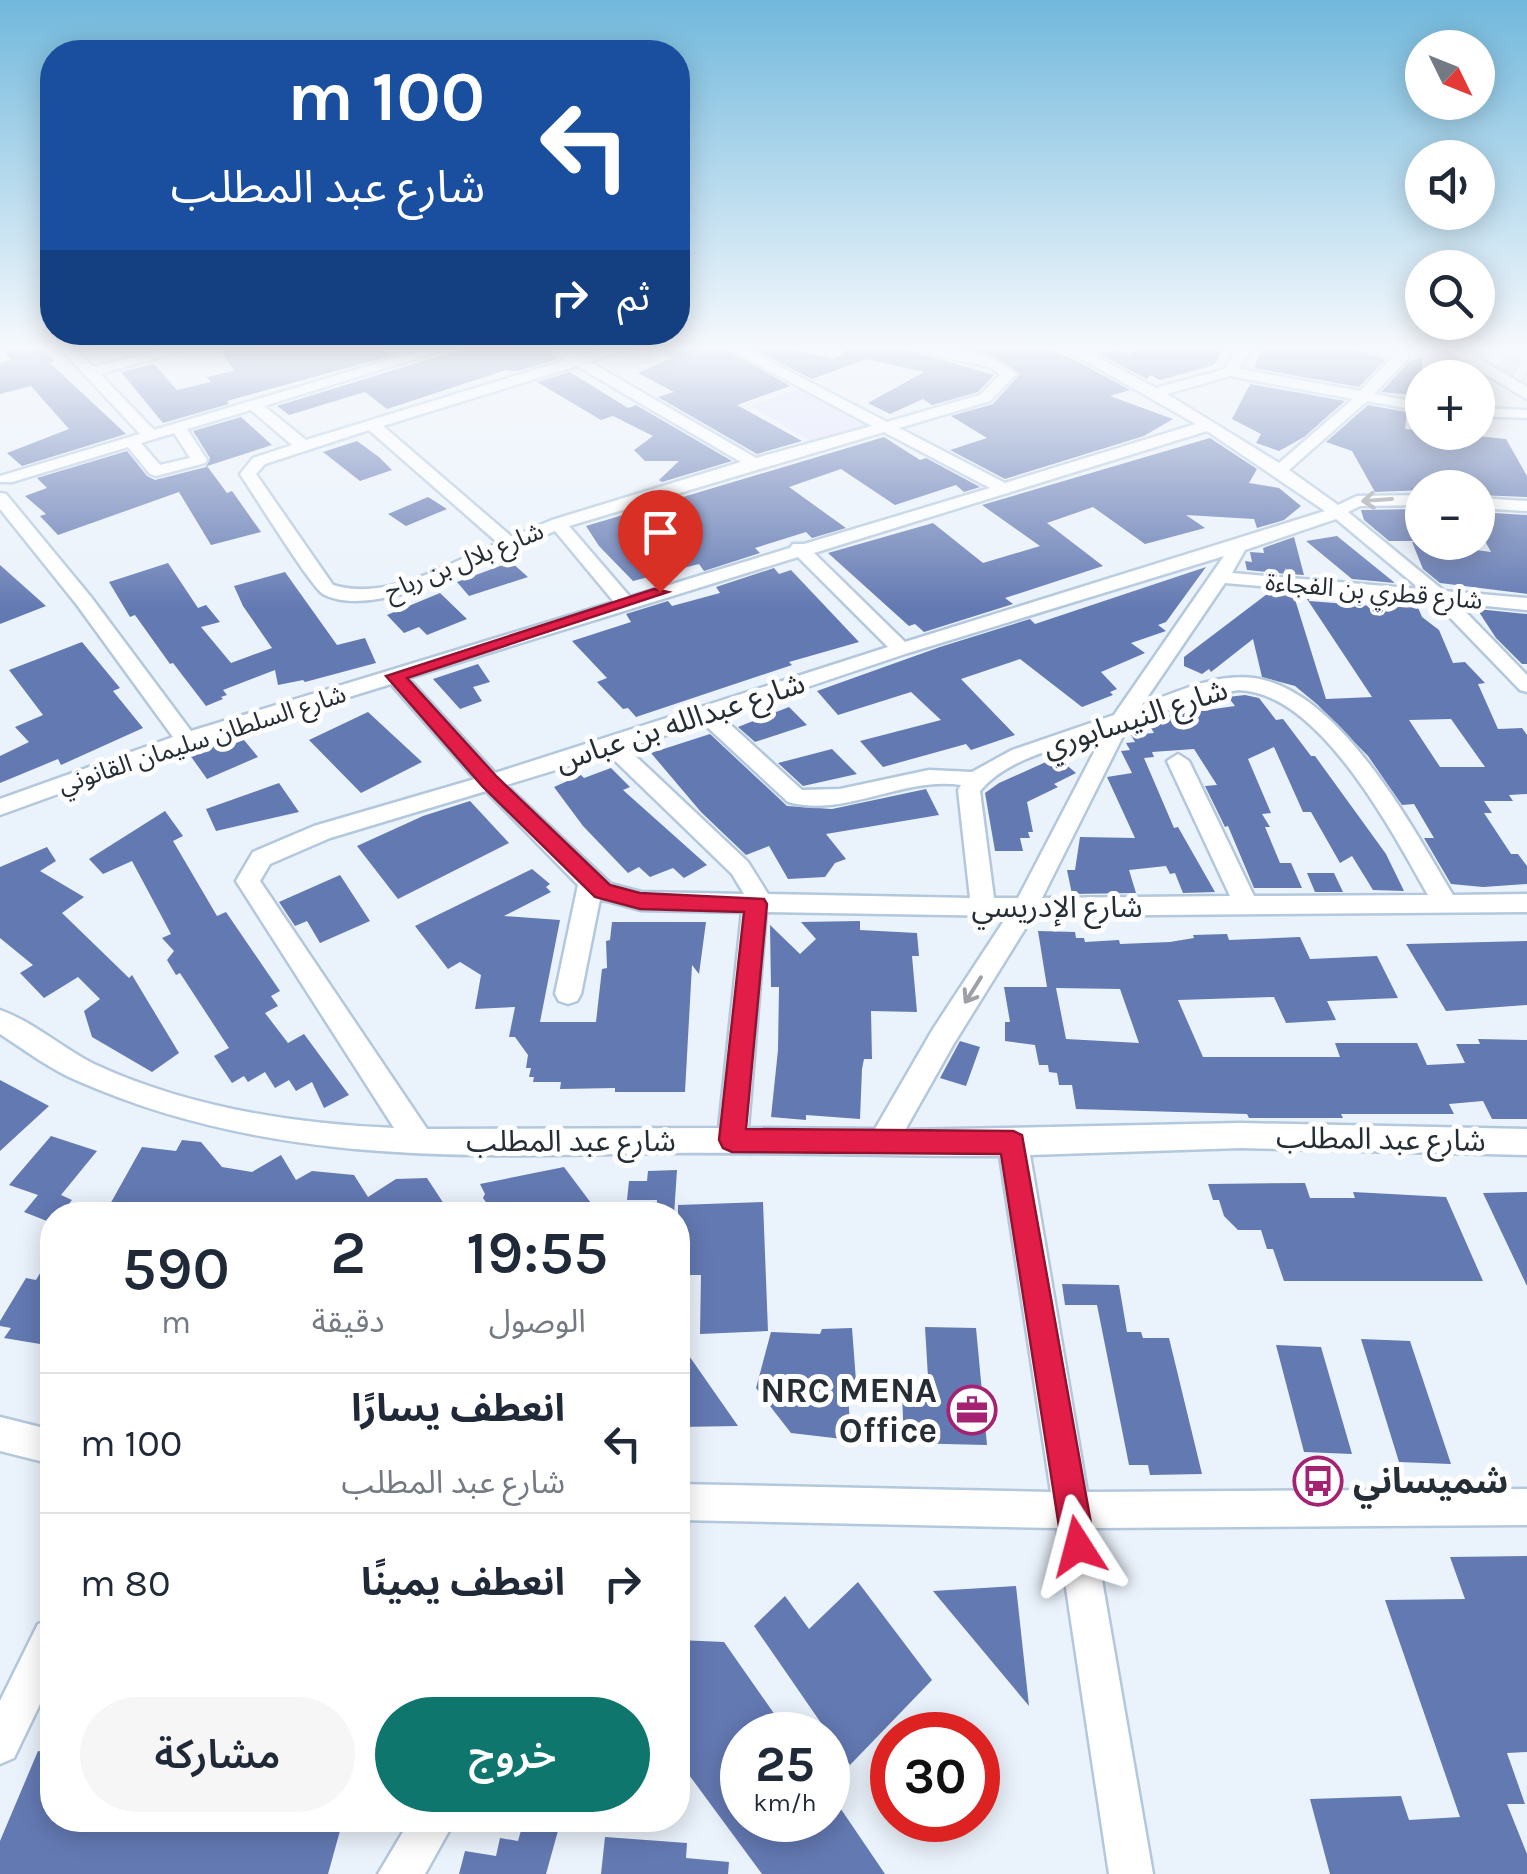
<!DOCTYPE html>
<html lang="ar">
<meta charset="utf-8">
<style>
:root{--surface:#fff;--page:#f6f6f7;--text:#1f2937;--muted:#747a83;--line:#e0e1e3;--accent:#0f766e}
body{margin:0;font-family:Karla,"Noto Sans Arabic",sans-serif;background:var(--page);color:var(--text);direction:rtl;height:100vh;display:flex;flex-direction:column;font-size:38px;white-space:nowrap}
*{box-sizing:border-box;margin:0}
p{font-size:32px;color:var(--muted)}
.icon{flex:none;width:55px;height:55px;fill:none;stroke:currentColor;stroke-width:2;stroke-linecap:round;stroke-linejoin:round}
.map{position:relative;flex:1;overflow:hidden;direction:ltr}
.sheet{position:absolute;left:40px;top:1202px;width:650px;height:630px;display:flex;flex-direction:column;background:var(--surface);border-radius:40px;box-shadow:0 5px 25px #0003;direction:rtl}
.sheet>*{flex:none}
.guide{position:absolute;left:40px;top:40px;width:650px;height:305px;border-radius:40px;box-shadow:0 5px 25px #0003;direction:rtl;background:#1a4fa0;color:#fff;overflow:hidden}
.needle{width:65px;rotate:133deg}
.tools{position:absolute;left:1405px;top:30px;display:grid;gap:20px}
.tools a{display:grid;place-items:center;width:90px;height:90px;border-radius:50%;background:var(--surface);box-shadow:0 5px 25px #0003;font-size:50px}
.speed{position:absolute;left:720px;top:1712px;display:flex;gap:20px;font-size:50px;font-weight:700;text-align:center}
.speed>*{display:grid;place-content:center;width:130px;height:130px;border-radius:50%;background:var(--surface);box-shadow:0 5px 25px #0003;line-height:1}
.speed small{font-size:25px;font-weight:400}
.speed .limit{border:15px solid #d22;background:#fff;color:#111}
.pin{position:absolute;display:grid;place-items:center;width:85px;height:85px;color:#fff;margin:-102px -42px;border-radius:50% 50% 50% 0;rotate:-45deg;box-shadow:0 0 10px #0007}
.pin .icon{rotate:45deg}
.me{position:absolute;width:110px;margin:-55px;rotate:351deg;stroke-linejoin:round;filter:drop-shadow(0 0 8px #0008)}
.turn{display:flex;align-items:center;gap:35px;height:210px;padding:0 40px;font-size:45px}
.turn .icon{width:130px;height:130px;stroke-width:2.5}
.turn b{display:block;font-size:70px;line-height:85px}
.then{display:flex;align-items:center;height:95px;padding:0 40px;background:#0003;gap:20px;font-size:38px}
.eta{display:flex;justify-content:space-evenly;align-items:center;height:170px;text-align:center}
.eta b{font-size:60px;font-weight:600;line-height:70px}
.button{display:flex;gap:20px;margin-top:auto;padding:20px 40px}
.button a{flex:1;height:115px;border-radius:60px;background:var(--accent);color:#fff;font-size:40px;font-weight:600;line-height:115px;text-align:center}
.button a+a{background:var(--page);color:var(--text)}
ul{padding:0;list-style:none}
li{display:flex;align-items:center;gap:30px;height:140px;padding:0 40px;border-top:2px solid var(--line)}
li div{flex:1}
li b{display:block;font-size:38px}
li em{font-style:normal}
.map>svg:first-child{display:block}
.green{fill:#e0dffb}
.building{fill:#6379b2;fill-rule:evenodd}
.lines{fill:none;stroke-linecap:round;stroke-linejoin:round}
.major-tunnel{stroke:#c3cbd3;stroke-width:19;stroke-dasharray:19 9;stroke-linecap:butt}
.minor-casing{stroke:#b3c8dc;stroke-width:5}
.major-casing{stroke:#b3c8dc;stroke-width:5}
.minor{fill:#fff;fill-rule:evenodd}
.major{fill:#fff;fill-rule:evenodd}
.oneway{stroke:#9da0a4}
.route{fill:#e11d48;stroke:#92132f;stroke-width:2.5}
.labels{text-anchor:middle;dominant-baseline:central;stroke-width:10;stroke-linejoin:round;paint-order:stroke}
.far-street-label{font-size:25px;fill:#252d35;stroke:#fefefe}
.street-label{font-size:30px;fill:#252d35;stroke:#fefefe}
.near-poi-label{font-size:35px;font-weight:bold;fill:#252d35;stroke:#fefefe;text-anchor:end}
</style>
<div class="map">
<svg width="1527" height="1874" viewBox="0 0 1527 1874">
<rect width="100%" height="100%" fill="#eaf2fb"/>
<path class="green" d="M804 387 877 424 812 442 751 406Z"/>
<path class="building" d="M0 347H39L55 361 50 363 126 434 22 466 7 453 69 429 31 386 0 394V363L11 360Z
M219 347H382L394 355 227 401 229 404 163 423 121 372 154 364 177 390 211 382 207 377 234 371Z
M469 347H545L558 359 518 371 506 370 387 409 365 392 289 415 277 406Z
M652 347H722L790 386 737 405 802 441 757 454 658 397 674 392 638 373 672 358Z
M750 347H782L835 359 844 353V347H896L994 375 978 392 932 405 923 399 890 414 868 403 924 372 866 359 812 379Z
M957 347H1042L1077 361 1130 390 1110 396 1173 419 1144 436 1005 479 950 450 987 438 951 416 993 404 1020 374 993 356Z
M1137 347H1211L1223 349 1214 365 1160 380 1150 375 1147 379 1098 353 1119 350 1130 355Z
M1263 347H1347L1386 359 1359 387 1254 368Z
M1422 358V396L1381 392 1411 360Z
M570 372 628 408 636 405 732 461 662 482 659 480 679 461H645L634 450 653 436 613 416 601 420 537 382Z
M1250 384 1345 401 1304 437 1279 451 1256 443 1261 434 1232 419Z
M1368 405 1407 412 1405 429 1506 439 1527 476V497L1478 495V488L1375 492 1352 451 1326 442Z
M241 417 272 445 207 466 227 493 232 491 261 532 211 545 179 492 58 535 40 516 46 514 25 496 47 488 37 478 127 451 147 476 155 480 206 467 210 458 193 431Z
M884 437 920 460 926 458 980 487 964 492 956 485 895 505 841 469 789 487 846 528 812 538 806 532 755 548 760 553 704 571 699 564 633 581 599 546 586 526Z
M1210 438 1257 469 1249 483 1279 488 1301 506 1284 520 1257 528 1254 519 1186 515 1205 528 1145 544 1093 507 1047 523 1103 566 1005 598 1013 604 924 632 915 624 909 626 828 553 933 523 983 563 1040 546 982 505Z
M357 441 379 457 392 470 360 481 323 452Z
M428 497 447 509 406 526 388 514Z
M1422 509V541H1389L1364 520 1361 510Z
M1478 512 1527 515V594L1440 583 1423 569 1412 542 1491 552 1478 528Z
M1337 536 1395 583 1352 579 1306 541Z
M1294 537 1304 575 1290 574 1285 568 1287 574 1247 570 1245 561 1252 562 1250 552 1264 553 1263 548Z
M511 562 528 577 469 596 457 582Z
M168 563 198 608 206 605 220 622 201 627 231 663 272 648 243 606 234 586 285 572 337 645 365 638 376 663 305 682 303 680 278 685 275 670 223 690 227 695 221 697 223 699 206 706 173 663 170 664 135 615 130 617 109 582Z
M0 565 46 606 0 624Z
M1206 567 1166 622 1158 625 1166 631 1131 643 1145 653 1101 672 1117 689 1110 692 1113 695 1082 707 1020 659 961 679 1015 735 971 750 966 744 883 767 860 741 941 720 911 692 838 715 817 691 940 647 1030 619 1035 624Z
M774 568 779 574 791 570 859 642 789 662 792 665 636 717 628 708 623 709 597 682 607 678 572 641 631 622 626 614 668 601 672 606 720 593 716 587Z
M1271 591 1293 593 1326 699 1372 697 1303 593 1309 594V601L1385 607 1377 600 1416 603 1422 617 1439 630 1453 663 1465 662 1485 683 1478 684 1498 729 1522 728 1527 735V794L1509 795 1513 801H1484L1492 813H1484L1511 854H1518L1527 866V884L1483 887 1451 884 1424 838H1434L1414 804 1402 805 1368 756 1318 705 1295 686 1262 677 1253 639 1211 672 1209 669 1202 674 1184 666V657ZM1451 719 1485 767H1440L1409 720Z
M440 593 467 619 427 635 419 627 404 633 387 615Z
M1477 609 1527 614V664H1522L1496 638Z
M82 642 120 688 113 691 143 728 61 765 58 759 0 783V756L29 742 15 727 43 715 9 670Z
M478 664 490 682 473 687 482 701 460 709 433 679Z
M1245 695 1259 698 1276 720 1283 719 1311 756H1315L1386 854 1404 891 1373 890 1352 856 1340 863 1311 812H1303L1274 747 1248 759 1271 813 1262 814 1270 827H1265L1280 863H1291L1302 888H1254L1228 826 1225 827 1205 786 1217 785 1194 749 1152 752 1154 757 1144 758 1174 828 1178 827 1215 892 1183 893 1175 873 1170 874 1166 866 1129 870 1136 893 1072 894 1067 870H1075L1080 837 1135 838 1107 777 1132 773 1121 751 1130 750 1126 743 1135 742 1131 735 1154 733 1147 721 1159 717 1235 706 1228 697Z
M789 707 807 725 755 742 738 727Z
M368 712 422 762 361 793 309 740Z
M710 734 787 806 832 809 926 789 939 815 826 834 846 859 835 863 825 877 788 879 769 846 746 855 701 812 651 753Z
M244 740 258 757 207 779 187 751 218 741 223 748Z
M832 749 857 774 803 786 778 763Z
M1057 757 1076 773 1054 784 1058 787 1027 802 1033 832H1028L1030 838H1020L1023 851H995L985 793 999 783Z
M611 768 630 787 623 790 707 865 684 878 673 868 650 877 639 867 628 873 583 826 554 787 581 775 584 778Z
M279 783 299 812 216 831 206 809Z
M470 801 509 843 398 899 357 846 423 816Z
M165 811 183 836 173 841 217 916 226 912 280 991 271 996 278 1006 265 1013 288 1043 304 1034 349 1095 324 1108 312 1082 296 1091 289 1080 275 1088 265 1072 248 1082 244 1076 232 1083 214 1056 229 1048 180 973 176 975 167 960 174 951 162 938 171 934 132 861 103 874 89 859Z
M47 847 56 861 40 871 84 897 62 913 129 978 132 975 179 1053 152 1072 92 1037 84 1011 100 999 78 977 44 998 20 973 33 965 0 938V867Z
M532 869 550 884 546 887 551 892 504 916 560 920 540 1022H596L602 969 607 968 606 941 610 940 612 922H706L699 974 692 965 685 1092H615V1088L560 1089 561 1082H533L534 1077H529L531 1068H526L528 1055 515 1037H509L515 1007 475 1009 481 975 460 962 448 969 415 926Z
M1307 873H1334L1343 892H1315Z
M340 875 370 921 320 943 307 921 295 926 279 902Z
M860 921V930L917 933 919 956H912L917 1012 871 1011 872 1059H864L862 1069 860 1119 806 1115V1120L771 1117 778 1050 779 987H771L770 925 800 954 816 939 801 922Z
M1038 931 1075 932 1076 938H1084L1085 942 1119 940 1120 944 1170 942 1194 938 1193 935 1227 934 1229 940 1300 937 1310 959 1377 956 1398 998 1327 1001 1336 1020 1286 1023 1274 997 1178 1000 1203 1057H1340L1335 1043H1417L1427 1065 1465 1063 1456 1044H1480L1478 1039 1527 1040V1119H1492L1483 1101 1449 1104 1454 1114H1341L1343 1118H1249L1247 1114 1076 1109 1072 1085H1059L1057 1073 1049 1072 1048 1065H1039L1035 1045 1005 1041V1022H1010L1004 987H1047ZM1056 988 1120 989 1139 1043 1066 1039Z
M1527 941V1005L1446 1011 1406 944Z
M960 1041 980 1047 966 1086 940 1078Z
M0 1080 49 1106 0 1151Z
M51 1136 97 1151 61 1195 72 1200 60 1215H52V1223L24 1212 38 1195 9 1185Z
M182 1140 201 1142 222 1167 252 1172 281 1155 296 1180 312 1171 354 1175 368 1197 396 1179 427 1178 444 1204 427 1215H104L142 1147 176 1151Z
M564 1167 600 1215H495L483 1198 485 1194 480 1184Z
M677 1170 674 1215H656L657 1200H627L629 1181H647L648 1171Z
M1305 1183 1310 1198H1355L1353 1192 1446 1197 1483 1281H1284L1273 1249H1267L1261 1230H1238L1224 1216 1219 1200H1213L1208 1184Z
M1527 1192V1286L1483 1193Z
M763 1202 768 1331 700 1334 701 1275H678V1205Z
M52 1253V1346L4 1338 11 1328 0 1326V1321L26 1278 36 1280Z
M1062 1284 1119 1285 1127 1332H1141L1143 1338H1169L1202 1474 1150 1475 1148 1465H1129L1097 1305H1065Z
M925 1327 976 1328 987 1445 904 1443 902 1393 929 1394Z
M852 1328 857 1394H848L851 1440 791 1433 756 1388 771 1332 820 1334 822 1329Z
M1361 1339 1410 1341 1451 1464 1399 1462Z
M678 1340 715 1393 738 1426 678 1427Z
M1276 1345 1321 1347 1352 1454 1304 1452Z
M1527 1556V1752L1507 1753 1525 1804H1507L1527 1854V1874H1330L1310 1799 1401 1796 1409 1820 1460 1817 1385 1600 1465 1599 1450 1557Z
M858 1582 932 1680 850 1765 754 1626 785 1596 809 1629Z
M1016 1586 1029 1706 933 1591Z
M678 1640 724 1642 789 1735H742V1820H828V1790L885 1874H762L678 1760Z
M38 1751 52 1753V1820H343L328 1874H0V1841Z
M524 1820H561L546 1874H459L465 1851 496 1856 500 1838 518 1841Z
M605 1837 687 1843 686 1858 729 1862 728 1874H601Z"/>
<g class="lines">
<path class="major-tunnel" d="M1476 347 1527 375"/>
<g class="minor-casing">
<path id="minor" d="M59 347H73L93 367 173 347H195L100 374 154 430 432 347H452L264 406 306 440 567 360 548 347H564L580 356 611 347H631L590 362 756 458 872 426 725 347H742L887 422 980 395 1000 375 990 367 900 347C934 346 990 350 1016 374L990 401 899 428 1005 483 1196 424 1061 347H1078L1156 388 1225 369 1238 347H1252L1239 369 1360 391 1393 357 1351 347 1408 352V358L1374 394 1422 403V411L1367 401 1289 470 1338 505 1357 496 1422 495V505L1360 506 1348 512 1444 591 1527 598V610L1457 603 1527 675V692L1520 690 1434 601 1225 583 1142 705C1176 692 1216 673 1254 678 1340 690 1412 827 1453 895L1527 894V912L1033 916 953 1045 905 1130 1241 1123 1527 1129V1155L1241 1148 1030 1155 1087 1492 1527 1489V1525L1093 1528 1153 1874H1109L1057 1528 678 1520V1484L1051 1492 1000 1156C889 1156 778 1152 667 1153 463 1157 269 1165 78 1081 51 1070 25 1050 0 1034V1010C34 1022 62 1048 94 1064 186 1107 294 1124 394 1128L236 881 253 852 314 826 475 779 391 684 193 745 0 815V799L173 737 77 605 0 509V493L6 494 91 597 191 731 614 602 555 531C501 554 376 623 323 594 311 587 253 493 240 474L253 458 292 445 251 410 187 429 207 460 205 463 156 476 150 474 128 447 12 482H0V476L140 434ZM577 366 741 462 552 520 512 537 383 426ZM1230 376 1353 399 1279 463 1167 394ZM369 430 498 543C448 563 389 602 333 585L256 474 265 464ZM1207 431 1325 511 905 642 814 553ZM884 432 990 488 804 544H793L790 548 630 597 569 526ZM174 433 190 458 160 465 141 443ZM1336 519 1420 589 1232 573 1245 550ZM1224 556 1114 715 1012 750 972 772 929 770 840 789 802 790 721 716 908 653ZM798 557 888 647 495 773 408 678ZM1238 690C1320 692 1392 832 1428 895L1254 896 1189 761 1178 754 1167 761 1230 896 1042 898 1129 724 1198 698ZM703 723 788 802C846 818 903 776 961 785L958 790 970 898 768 894 748 862 627 748ZM1104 733 1018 898H994L980 791C1008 757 1063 747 1104 733ZM608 754 732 874 744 894 641 892 611 884 506 785ZM486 791 578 885 555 994 559 1001 568 1004 577 1001 581 994 600 899 641 910 742 912 719 1128 427 1129 260 881 270 864 330 838ZM766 912 1007 916 933 1029 875 1129 748 1128Z
M1478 408 1527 410V418L1478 416Z
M1478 498 1527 501V511L1478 508Z
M0 1417 52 1430V1464L0 1451Z
M52 1619V1679L14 1758 0 1764V1701L38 1624Z
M410 1820H455L425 1874H378Z"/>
</g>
<g class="major-casing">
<path id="major" d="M1440 347H1459L1527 387V399Z"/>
</g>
<use href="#minor" class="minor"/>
<use href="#major" class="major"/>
</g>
<defs><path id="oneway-shaft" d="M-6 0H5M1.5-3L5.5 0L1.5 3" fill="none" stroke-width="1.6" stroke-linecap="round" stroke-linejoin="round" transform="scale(2.5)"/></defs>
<g class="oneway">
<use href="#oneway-shaft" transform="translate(1377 500) rotate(176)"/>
<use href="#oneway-shaft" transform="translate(973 990) rotate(122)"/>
</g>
<linearGradient id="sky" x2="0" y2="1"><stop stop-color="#71b8dc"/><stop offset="0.57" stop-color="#f6f9fd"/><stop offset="1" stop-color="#f6f9fd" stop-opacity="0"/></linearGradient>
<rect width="1527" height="609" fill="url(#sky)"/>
<path class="route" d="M654 589 668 592 407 678 497 777 610 885 640 893 764 899 767 904 746 1129 1013 1131 1022 1135 1095 1546 1090 1558 1078 1563 1067 1558 1062 1546 1001 1154 732 1152 723 1148 719 1140 744 912 640 909 595 897 483 787 386 676Z"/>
<defs>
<g id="office-ring" transform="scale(2.5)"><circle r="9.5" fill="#fefefe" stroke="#a42271" stroke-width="1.5"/><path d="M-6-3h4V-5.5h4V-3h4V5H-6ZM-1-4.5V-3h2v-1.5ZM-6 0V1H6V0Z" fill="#a42271"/></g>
<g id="bus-ring" transform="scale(2.5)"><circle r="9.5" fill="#fefefe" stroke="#a42271" stroke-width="1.5"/><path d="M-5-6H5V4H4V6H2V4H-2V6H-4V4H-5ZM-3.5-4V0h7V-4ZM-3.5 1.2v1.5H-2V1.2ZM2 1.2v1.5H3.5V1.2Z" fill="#a42271"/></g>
</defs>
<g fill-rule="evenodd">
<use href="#office-ring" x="972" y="1410"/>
<use href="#bus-ring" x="1318" y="1481"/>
</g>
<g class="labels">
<g class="far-street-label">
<text transform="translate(464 561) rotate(-22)">شارع بلال بن رباح</text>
<text transform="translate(1374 591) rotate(5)">شارع قطري بن الفجاءة</text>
<text transform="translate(202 739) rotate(-18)">شارع السلطان سليمان القانوني</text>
</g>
<g class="street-label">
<text transform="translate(1135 718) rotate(-18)">شارع النيسابوري</text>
<text transform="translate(680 722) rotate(-18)">شارع عبدالله بن عباس</text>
<text x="1057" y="907">شارع الإدريسي</text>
<text transform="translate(1381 1139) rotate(1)">شارع عبد المطلب</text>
<text x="571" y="1141">شارع عبد المطلب</text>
</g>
<g class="near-poi-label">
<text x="937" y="1390">NRC MENA<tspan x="937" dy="40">Office</tspan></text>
<text x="1353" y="1481" text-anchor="start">شميساني</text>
</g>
</g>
</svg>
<div class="tools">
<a><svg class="needle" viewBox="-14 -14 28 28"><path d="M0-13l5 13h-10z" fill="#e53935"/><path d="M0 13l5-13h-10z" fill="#747a83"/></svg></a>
<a><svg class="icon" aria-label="sound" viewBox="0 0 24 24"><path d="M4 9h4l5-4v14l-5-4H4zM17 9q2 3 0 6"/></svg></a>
<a><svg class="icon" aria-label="search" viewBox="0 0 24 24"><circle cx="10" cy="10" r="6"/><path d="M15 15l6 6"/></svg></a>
<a>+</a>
<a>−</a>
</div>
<div class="speed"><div>25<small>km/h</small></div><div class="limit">30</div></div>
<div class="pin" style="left:660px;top:592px;background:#d93025"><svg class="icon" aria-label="arrive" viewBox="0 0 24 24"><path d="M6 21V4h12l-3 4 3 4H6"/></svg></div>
<svg class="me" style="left:1078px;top:1546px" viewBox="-20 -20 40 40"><path d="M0-17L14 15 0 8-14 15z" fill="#e11d48" stroke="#fff" stroke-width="4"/></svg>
<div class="guide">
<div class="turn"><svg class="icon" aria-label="left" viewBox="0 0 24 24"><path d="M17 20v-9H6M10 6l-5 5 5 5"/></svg><div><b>100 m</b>شارع عبد المطلب</div></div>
<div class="then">ثم<svg class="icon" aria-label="right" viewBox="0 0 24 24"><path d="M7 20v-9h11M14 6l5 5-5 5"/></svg></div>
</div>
<section class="sheet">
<div class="eta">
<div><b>19:55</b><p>الوصول</p></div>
<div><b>2</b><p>دقيقة</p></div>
<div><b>590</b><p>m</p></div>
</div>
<ul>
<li><svg class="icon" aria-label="left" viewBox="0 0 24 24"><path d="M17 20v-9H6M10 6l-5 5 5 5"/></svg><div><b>انعطف يسارًا</b><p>شارع عبد المطلب</p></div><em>100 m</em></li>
<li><svg class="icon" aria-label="right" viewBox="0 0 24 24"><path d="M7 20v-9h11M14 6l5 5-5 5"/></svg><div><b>انعطف يمينًا</b></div><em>80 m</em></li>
</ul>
<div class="button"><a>خروج</a><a>مشاركة</a></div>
</section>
</div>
